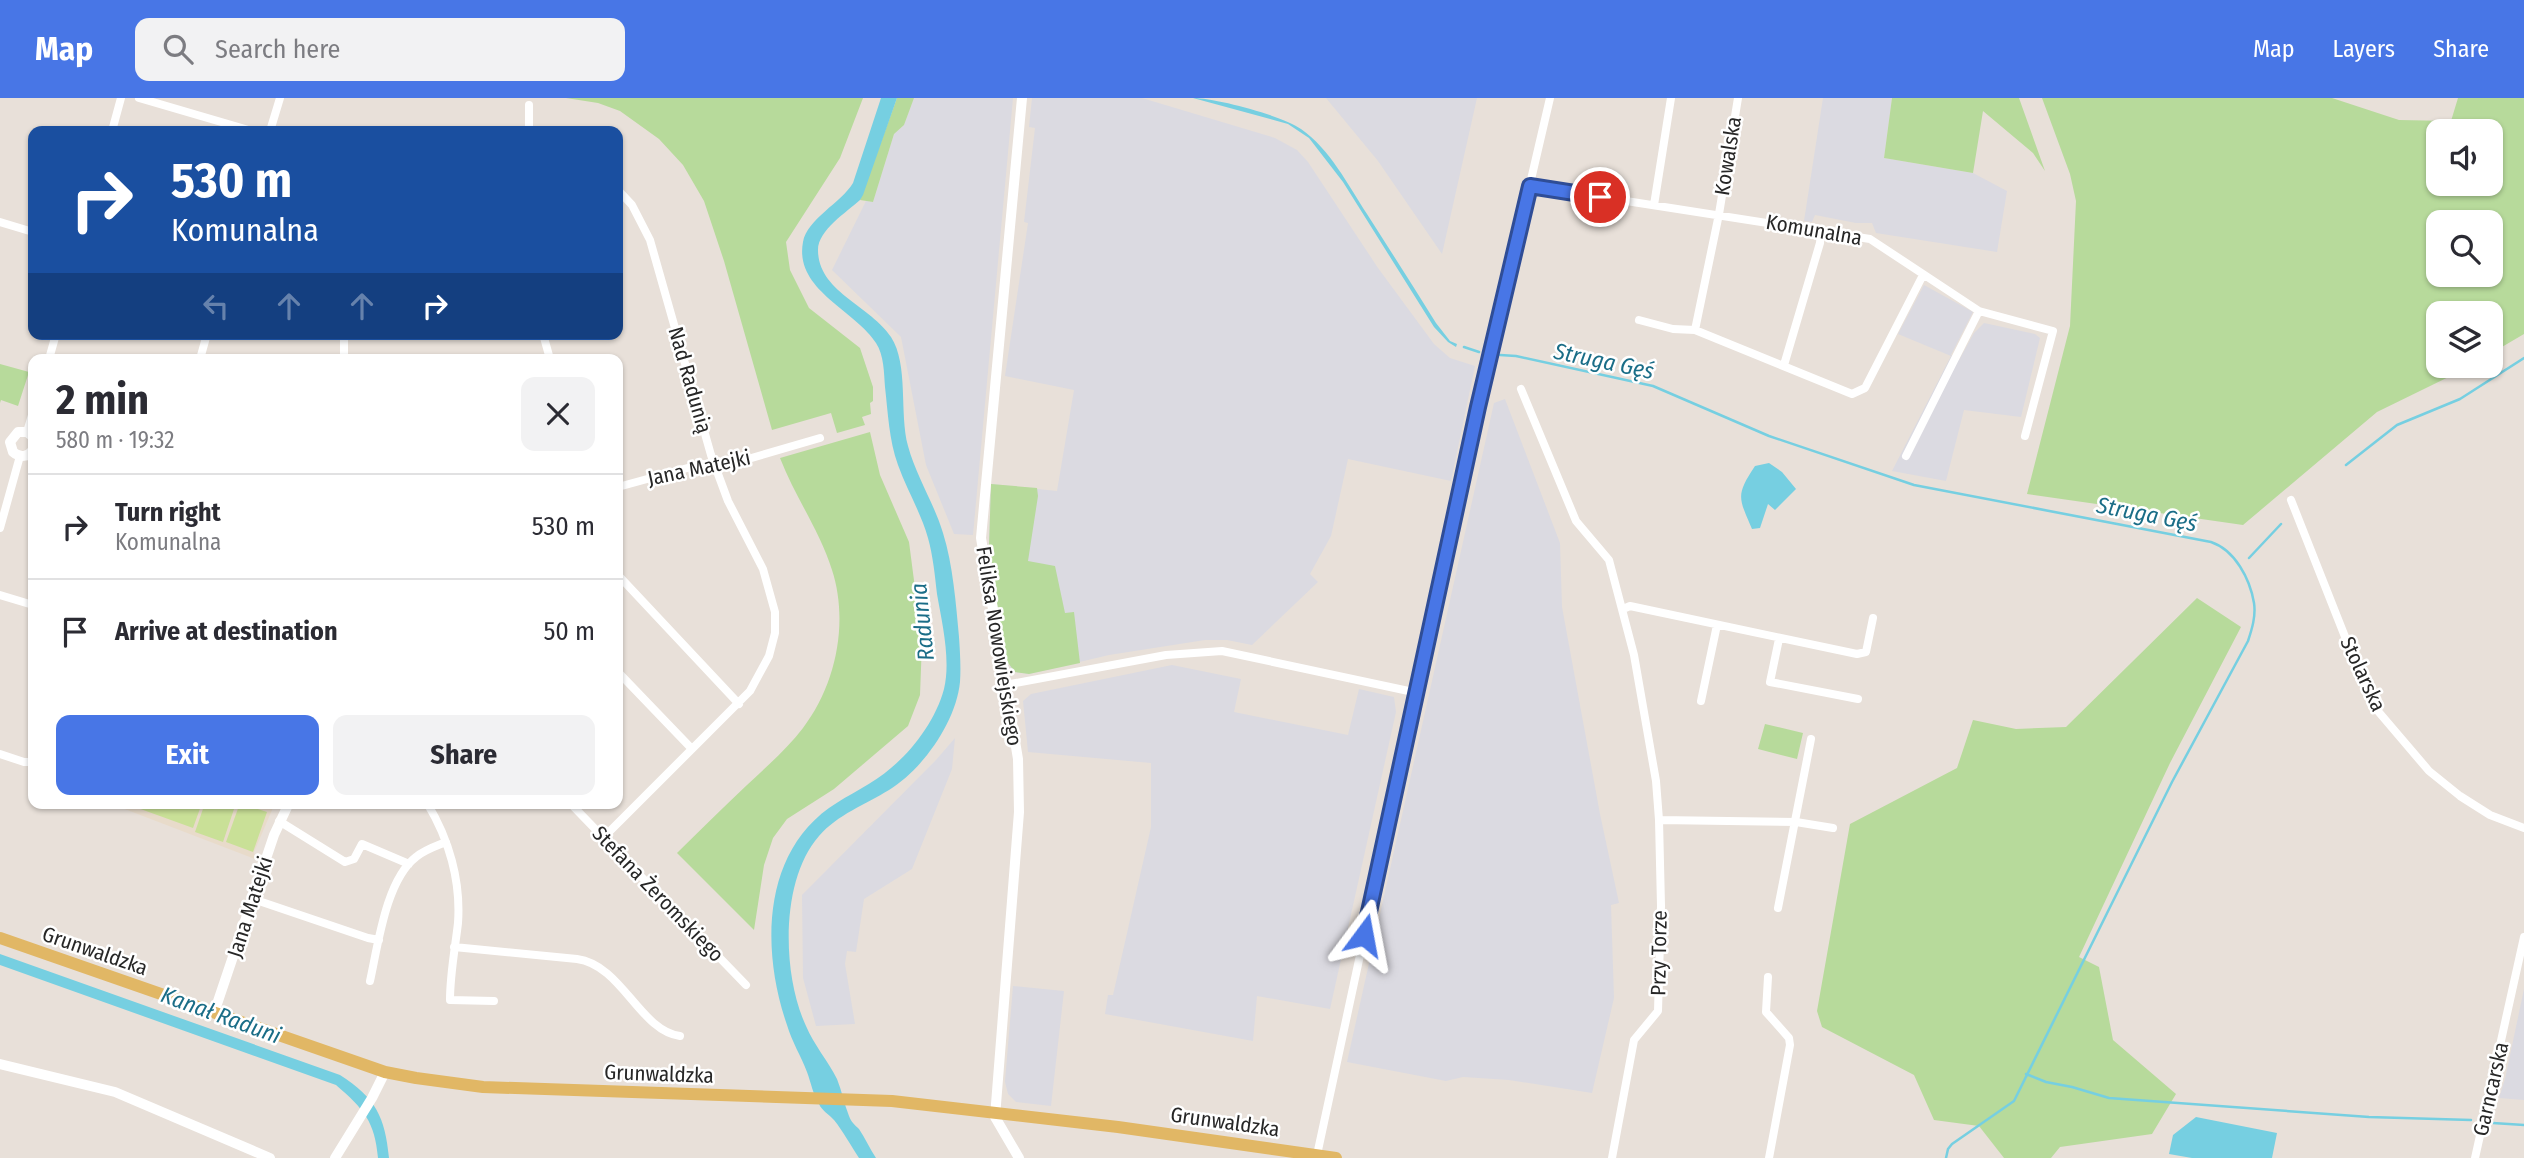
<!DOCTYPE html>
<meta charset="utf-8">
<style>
:root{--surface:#fff;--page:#f2f2f3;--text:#2b2b33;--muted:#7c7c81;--line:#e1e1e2;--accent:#4876e6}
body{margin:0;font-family:"Fira Sans Condensed",sans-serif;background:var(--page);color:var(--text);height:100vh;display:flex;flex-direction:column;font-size:26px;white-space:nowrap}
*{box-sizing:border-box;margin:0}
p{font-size:23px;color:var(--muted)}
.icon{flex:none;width:38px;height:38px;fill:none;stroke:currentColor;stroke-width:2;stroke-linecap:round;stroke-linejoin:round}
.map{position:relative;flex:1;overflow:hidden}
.side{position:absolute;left:28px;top:256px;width:595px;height:455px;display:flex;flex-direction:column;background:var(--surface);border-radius:14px;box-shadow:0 2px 5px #0004}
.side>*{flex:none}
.banner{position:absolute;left:28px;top:28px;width:595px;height:214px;border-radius:14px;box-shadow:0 2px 5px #0004;background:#1a4fa0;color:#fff;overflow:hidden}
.controls{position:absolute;left:2426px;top:21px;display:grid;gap:14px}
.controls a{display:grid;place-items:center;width:77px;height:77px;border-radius:14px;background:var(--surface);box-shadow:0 2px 5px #0004;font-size:35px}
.pin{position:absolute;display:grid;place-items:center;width:60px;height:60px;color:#fff;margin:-30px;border:4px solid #fff;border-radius:50%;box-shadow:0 2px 7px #0007}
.me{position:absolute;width:77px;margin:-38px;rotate:13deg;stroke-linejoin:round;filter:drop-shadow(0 0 5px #0008)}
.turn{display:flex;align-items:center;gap:24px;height:147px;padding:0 28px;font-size:32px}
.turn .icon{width:91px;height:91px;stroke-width:2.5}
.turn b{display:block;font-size:49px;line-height:60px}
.lanes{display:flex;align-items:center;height:66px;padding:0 28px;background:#0003;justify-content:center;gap:35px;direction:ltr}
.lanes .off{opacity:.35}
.round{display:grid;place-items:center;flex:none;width:74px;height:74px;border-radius:14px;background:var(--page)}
.summary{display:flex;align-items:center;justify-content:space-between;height:119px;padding:0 28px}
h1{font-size:42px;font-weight:700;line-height:52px}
.primary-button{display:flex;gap:14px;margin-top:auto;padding:14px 28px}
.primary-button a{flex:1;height:80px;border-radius:14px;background:var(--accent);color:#fff;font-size:28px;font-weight:700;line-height:80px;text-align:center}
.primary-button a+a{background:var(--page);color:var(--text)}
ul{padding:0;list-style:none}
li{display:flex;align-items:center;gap:21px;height:105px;padding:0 28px;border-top:2px solid var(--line)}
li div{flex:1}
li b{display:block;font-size:26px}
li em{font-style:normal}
header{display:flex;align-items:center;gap:42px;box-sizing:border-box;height:98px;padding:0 35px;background:var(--accent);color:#fff}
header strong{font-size:33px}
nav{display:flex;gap:38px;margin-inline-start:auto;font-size:24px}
.search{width:490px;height:63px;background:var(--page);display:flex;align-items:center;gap:18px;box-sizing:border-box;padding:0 24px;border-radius:14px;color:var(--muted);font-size:26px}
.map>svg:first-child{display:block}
.industrial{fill:#dbdae1}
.education{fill:#e8dbca}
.green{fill:#b7da9b;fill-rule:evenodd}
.pitch{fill:#c9e097}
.water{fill:#76cfe1}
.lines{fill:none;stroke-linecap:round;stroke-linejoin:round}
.stream{stroke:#76cfe1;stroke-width:2.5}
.street{stroke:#fff;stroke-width:8}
.secondary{stroke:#fff;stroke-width:10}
.primary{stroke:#e1b765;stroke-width:12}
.route-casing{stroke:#2f4d96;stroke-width:18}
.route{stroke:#4876e6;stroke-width:12}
.labels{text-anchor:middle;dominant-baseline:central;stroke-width:5;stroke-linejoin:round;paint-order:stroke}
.street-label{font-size:21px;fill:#272727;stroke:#fff}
.water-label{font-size:23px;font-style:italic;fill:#1a6d87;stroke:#fff}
</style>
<header>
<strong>Map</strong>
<div class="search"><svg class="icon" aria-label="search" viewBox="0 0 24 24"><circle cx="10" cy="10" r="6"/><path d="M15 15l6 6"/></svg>Search here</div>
<nav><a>Map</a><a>Layers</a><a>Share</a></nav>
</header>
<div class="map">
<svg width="2524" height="1060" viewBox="0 0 2524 1060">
<rect width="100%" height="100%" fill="#e8e0d9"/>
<path class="industrial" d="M914 0H1013L973 437 954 436 926 367 901 239 832 172 866 103 873 104 894 36 904 27Z
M1032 0H1142L1275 40 1297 52 1308 64 1378 170 1434 246 1450 260 1475 268 1451 383 1348 361 1331 438 1310 476 1318 484 1252 547 1227 542H1205L1109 557 1029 576 1015 574 1010 569 989 448 991 386 1057 393 1074 292 1005 278 1028 125 1024 124 1035 30 1029 29Z
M1326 0H1477L1442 156 1378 63Z
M1823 0H1892L1884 60 1973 75 2007 93 1997 154 1876 135 1872 125H1856L1815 117 1812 124 1804 123Z
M1924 187 1973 214 1951 257 1959 262 1974 235 1984 225 2035 236 2040 240 2021 319 1964 312 1946 383 1892 373 1951 258 1898 236Z
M1505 301 1560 445 1562 509 1600 716 1619 805 1611 807 1614 900 1592 995 1509 982 1463 979 1446 983 1347 964 1494 305Z
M1172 567 1241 581 1234 614 1348 637 1359 591 1394 599 1396 614 1330 911 1257 898 1253 943 1105 916 1108 897H1113L1151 729V665L1028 654 1023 603 1031 596Z
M955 640 952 671 912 771 864 801 856 854 847 853 845 866 855 926 816 928 803 880 802 797 936 662Z
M1013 888 1064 893 1051 1008 1016 1004 1008 996 1005 984Z
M2524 891V1002L2499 1000 2505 981Z"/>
<path class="education" d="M109 705H275L254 754 255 761Z"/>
<path class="green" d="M566 0H863L840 60 786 144 790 172 809 210 860 250 873 289V303L870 305 871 316 862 319 865 327 837 335 831 315 772 332 724 163 704 103 683 67 659 41 620 13 598 5Z
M897 0H914L904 27 894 36 873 104 860 102Z
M1892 0H2019L2045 73 2033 55 1983 13 1973 75 1884 60Z
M2042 0H2332L2399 22 2451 23 2458 0H2524V236L2490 256V215H2438V268H2471L2377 314 2243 427 2027 396 2070 228 2076 103 2070 76ZM2438 33H2490V86H2438ZM2438 124H2490V177H2438Z
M0 266 29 274 18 308 1 302 0 305Z
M870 334 880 377 909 444 922 544 920 597 908 628 834 691 787 721 773 740 764 767 754 832 677 755C700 732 723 710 747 687 766 669 787 651 803 630 836 587 849 524 832 472 820 433 795 399 780 360Z
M991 386 1037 390 1038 398 1028 463 1055 468 1065 515 1074 514 1080 565 1029 576 1015 574 1005 561 989 448Z
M2197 500 2241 529 2170 665 2079 859 2099 869 2113 942 2176 996 2152 1036 2060 1049 2051 1060H2004L1979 1028 1934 1022 1914 977 1822 929 1817 913 1850 726 1957 670 1973 622 2016 631 2066 629Z
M1765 626 1803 635 1797 661 1758 651Z"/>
<path class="pitch" d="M124 705H202L193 730Z
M205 705H236L223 744 195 734Z
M240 705 267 714 253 754 226 744Z"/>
<path class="water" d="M881 0H897L863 97 860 102C847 114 818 132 818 152 818 194 871 208 891 239 909 267 899 315 908 348 916 378 934 405 943 435 953 467 956 506 959 539 960 554 961 569 960 584 956 624 923 671 889 692 866 706 837 717 819 738 780 782 782 877 806 928 814 947 828 963 837 981 842 993 844 1006 849 1018 851 1024 855 1027 859 1031 865 1040 870 1051 876 1060H859C851 1048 843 1033 834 1022 829 1016 822 1013 819 1006 813 996 811 985 807 974 801 958 792 944 787 927 762 855 761 759 829 710 849 696 873 686 891 670 914 651 936 621 944 591 951 562 942 525 937 496 935 478 933 458 928 440 921 415 907 392 898 367 889 342 888 315 885 289 884 275 884 257 876 245 855 212 794 192 803 144 807 121 841 105 853 85Z
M1193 0C1216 0 1283 18 1301 31 1330 51 1348 87 1367 116 1390 152 1413 188 1436 225L1450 243 1457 246 1456 249 1448 244 1434 229 1343 84 1309 40 1288 26Z
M1769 365 1782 374 1796 391 1775 412 1768 406 1760 430 1752 431C1739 400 1735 398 1755 368Z
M0 856 340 977C376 1000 385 1019 389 1060H378C375 1024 364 1011 336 987L0 867Z
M2196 1019 2277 1035 2272 1060H2192L2169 1056 2173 1037Z"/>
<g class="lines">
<path class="stream" d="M1464 249 1479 254
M1500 257 1516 258 1653 288 1769 338 1914 387 2211 444C2235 452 2250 481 2254 505 2256 518 2252 531 2248 543L2172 684 2014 1003 1952 1046 1948 1051 1946 1060
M2346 367 2397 327 2460 301 2524 260
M2249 460 2281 426
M2026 976 2046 984 2072 989 2109 1000 2369 1019 2471 1022
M2493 1025 2524 1027"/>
<path class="street" d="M139 0 252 33
M529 7V33
M112 33 121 0
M270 33 280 0
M1530 88 1870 141 1979 213 2053 233 2025 338
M1654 107 1671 0
M0 124 33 134
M1639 222 1673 231 1695 232 1852 296 1865 290 1923 177
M1695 232 1719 116 1738 0
M543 236 550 261
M49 261 56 236
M200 261 207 236
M344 261V236
M1784 267 1820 145 1821 133
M1521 291 1576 423 1609 462 1634 557 1656 683 1659 722 1661 808 1658 913 1634 942 1612 1060
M27 334 33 314
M1906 358 1979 213
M618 389 702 366 724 368 820 340
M2291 402 2355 564 2377 612 2429 673 2460 698 2490 717 2524 730
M0 430 20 358
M618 477 739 606
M0 497 33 507
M1623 511 1630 508 1857 556 1866 554 1873 520
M1779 541 1770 584 1858 601
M618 574 692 651
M1005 587 1166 557 1222 553 1418 595
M1701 603 1717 527
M0 656 24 664H33
M427 705C449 741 461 783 458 825 455 851 450 876 450 902L494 903
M570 705 746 887
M1659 722 1796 724 1833 730
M279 723 345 764 354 761 362 746 409 766
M603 740 750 593 769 558 775 535V514L763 471 728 403 711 357 650 142 632 107 618 92
M253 801 368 840 379 842
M1778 810 1811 641
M454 849 577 861C622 867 640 933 680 938
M1768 879 1766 914 1789 940 1790 947 1769 1060
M370 883C378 847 386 782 416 759 424 752 436 748 446 744
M1317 1057 1478 309 1550 0
M2475 1060 2524 839"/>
<path class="secondary" d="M33 339 27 334H18L10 344 13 354C20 360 28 359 33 352
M214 915 274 737 289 705
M0 966 115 994 270 1060
M335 1060 372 1000 385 974
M1019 1060 995 1019 1019 714 1018 661 981 440 1022 0"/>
<path class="primary" d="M0 840 385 974 416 980 483 989 892 1003 1118 1029 1336 1060"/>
</g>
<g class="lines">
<g class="route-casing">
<path id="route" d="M1364 837 1478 309 1530 88 1600 99"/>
</g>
<use href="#route" class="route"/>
</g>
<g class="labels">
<g class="street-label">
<text transform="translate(1728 58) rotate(-81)">Kowalska</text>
<text transform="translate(1814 132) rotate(10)">Komunalna</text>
<text transform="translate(690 282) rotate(74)">Nad Radunią</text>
<text transform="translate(699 370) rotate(-12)">Jana Matejki</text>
<text transform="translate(999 548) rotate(81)">Feliksa Nowowiejskiego</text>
<text transform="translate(2363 576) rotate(65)">Stolarska</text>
<text transform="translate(658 796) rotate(46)">Stefana Żeromskiego</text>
<text transform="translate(250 809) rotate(-72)">Jana Matejki</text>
<text transform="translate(95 853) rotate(19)">Grunwaldzka</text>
<text transform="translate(1659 855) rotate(-89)">Przy Torze</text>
<text transform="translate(659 976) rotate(2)">Grunwaldzka</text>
<text transform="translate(2491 991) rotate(-77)">Garncarska</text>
<text transform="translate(1225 1024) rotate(8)">Grunwaldzka</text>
</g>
<g class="water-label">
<text transform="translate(1604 263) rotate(12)">Struga Gęś</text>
<text transform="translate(2147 416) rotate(11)">Struga Gęś</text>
<text transform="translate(922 524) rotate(-96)">Radunia</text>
<text transform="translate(221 917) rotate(20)">Kanał Raduni</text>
</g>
</g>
</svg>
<div class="controls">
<a><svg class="icon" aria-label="sound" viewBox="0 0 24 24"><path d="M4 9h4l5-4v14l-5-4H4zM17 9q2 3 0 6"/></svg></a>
<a><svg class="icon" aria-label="search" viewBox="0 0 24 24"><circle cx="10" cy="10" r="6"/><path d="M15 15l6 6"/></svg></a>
<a><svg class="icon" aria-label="layers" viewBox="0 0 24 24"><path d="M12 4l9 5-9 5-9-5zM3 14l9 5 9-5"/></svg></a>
</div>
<div class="pin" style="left:1600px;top:99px;background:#d93025"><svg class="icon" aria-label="arrive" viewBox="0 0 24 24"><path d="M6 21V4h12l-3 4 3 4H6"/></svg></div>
<svg class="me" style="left:1364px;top:837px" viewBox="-20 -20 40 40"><path d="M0-17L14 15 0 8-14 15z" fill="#4876e6" stroke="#fff" stroke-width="4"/></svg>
<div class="banner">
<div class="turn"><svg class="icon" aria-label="right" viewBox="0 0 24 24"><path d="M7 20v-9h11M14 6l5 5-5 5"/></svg><div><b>530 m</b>Komunalna</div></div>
<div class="lanes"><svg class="icon off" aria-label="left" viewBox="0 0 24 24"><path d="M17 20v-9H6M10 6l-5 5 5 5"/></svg><svg class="icon off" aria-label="ahead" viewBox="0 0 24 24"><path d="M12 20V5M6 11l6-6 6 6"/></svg><svg class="icon off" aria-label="ahead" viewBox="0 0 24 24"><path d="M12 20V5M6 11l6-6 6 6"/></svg><svg class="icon" aria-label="right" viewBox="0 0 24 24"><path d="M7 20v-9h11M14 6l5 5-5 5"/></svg></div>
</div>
<section class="side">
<div class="summary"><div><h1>2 min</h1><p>580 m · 19:32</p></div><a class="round"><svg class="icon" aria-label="close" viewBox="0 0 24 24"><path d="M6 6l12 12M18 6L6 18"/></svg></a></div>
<ul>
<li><svg class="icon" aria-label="right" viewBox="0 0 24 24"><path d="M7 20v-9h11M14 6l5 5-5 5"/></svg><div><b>Turn right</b><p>Komunalna</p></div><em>530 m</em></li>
<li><svg class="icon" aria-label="arrive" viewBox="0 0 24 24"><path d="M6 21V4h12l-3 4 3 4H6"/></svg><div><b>Arrive at destination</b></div><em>50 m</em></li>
</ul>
<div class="primary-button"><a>Exit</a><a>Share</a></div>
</section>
</div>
